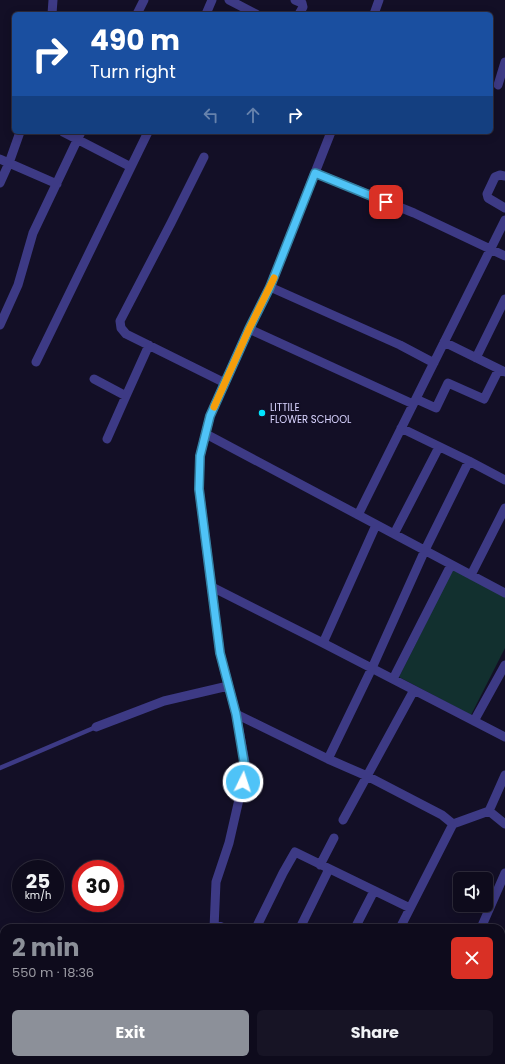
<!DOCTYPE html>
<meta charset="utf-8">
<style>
:root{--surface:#0e0b1c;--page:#171425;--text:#f1f3f6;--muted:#9b9ba3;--line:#2e2b3b;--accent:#8c9099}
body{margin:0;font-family:Poppins,sans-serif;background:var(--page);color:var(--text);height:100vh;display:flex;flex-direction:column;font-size:15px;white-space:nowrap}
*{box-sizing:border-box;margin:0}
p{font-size:13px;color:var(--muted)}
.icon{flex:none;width:22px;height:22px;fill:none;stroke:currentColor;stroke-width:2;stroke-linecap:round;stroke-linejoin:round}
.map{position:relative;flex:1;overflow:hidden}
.drawer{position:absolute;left:0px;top:924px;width:505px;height:140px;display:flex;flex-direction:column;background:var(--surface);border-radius:12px 12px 0 0;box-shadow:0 2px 10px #0003,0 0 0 1px var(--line)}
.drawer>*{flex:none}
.guide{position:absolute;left:12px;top:12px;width:481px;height:122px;border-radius:6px;box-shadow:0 2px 10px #0003,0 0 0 1px var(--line);background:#1a4fa0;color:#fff;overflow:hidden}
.buttons{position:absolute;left:453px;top:872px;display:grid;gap:8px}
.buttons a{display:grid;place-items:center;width:40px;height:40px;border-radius:6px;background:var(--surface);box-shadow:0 2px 10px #0003,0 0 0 1px var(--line);font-size:20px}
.speed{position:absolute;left:12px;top:860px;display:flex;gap:8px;font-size:20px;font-weight:700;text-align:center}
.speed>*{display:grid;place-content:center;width:52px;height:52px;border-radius:50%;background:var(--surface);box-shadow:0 2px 10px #0003,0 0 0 1px var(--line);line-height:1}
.speed small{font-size:10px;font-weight:400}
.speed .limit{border:6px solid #d22;background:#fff;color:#111}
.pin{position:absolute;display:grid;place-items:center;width:34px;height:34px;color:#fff;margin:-17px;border-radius:8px;box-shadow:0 2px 6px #0006}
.me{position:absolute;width:44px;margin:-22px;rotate:4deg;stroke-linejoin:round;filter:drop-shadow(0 0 3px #0008)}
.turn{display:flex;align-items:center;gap:14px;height:84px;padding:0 12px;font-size:18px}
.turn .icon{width:52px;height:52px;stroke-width:2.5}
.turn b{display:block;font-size:28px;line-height:34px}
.lanes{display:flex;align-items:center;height:38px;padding:0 12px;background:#0003;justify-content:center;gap:20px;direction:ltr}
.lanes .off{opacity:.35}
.round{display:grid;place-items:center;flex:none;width:42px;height:42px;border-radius:6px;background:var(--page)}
.summary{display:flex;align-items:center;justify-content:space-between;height:68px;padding:0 12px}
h1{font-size:24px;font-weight:700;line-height:30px;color:var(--accent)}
.primary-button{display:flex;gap:8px;margin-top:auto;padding:8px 12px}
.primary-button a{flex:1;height:46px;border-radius:6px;background:var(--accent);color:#fff;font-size:16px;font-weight:700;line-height:46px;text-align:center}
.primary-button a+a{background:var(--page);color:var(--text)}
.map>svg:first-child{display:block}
.green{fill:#12302f}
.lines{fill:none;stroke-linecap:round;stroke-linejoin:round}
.service{stroke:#3d3a85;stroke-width:4.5}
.minor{stroke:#3d3a85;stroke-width:9}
.route-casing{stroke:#337fa1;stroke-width:10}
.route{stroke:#4fc3f7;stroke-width:7}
.slow{stroke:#f59e0b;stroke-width:7}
.poi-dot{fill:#00e5ff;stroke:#130f26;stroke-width:1.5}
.labels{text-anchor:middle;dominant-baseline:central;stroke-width:4;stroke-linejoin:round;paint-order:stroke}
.poi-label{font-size:10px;fill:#d9d4ff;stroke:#130f26;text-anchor:start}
</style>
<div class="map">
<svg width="505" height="1064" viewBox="0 0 505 1064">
<rect width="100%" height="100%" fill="#130f26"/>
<path class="green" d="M453 569 505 596V648L471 715 399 677Z"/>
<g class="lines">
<path class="service" d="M0 768 96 727"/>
<path class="minor" d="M229 0 256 14
M295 0 302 3 303 7 299 14
M52 14 53 0
M137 14 144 0
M206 14 212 0
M374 14 379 0
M498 85 505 62
M63 132 131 167
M204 157 171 223 120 321 121 328 126 334 225 383
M0 159 57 184
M315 173 414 213 505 256
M505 176 500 175 495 177 487 194 488 198 505 208
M0 183 9 163 20 132
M270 287 400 345 434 363
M0 325 18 285 33 233 81 132
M249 329 413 404
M444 342 505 372
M476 358 505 299
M36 362 148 132
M94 379 126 396 149 345
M416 399 436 408 448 383 484 399 499 369
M401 428 469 461 505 480
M206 434 505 593
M107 439 126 396
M358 515 505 220
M394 534 439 447
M471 575 505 508
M212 587 323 643 376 525
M323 643 505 737
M393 679 451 565
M236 714 328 759 367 776 442 815 453 824
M474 721 505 665
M96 727 164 701 228 686
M328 759 372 668 425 550 469 461
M489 811 505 824
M343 820 414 690
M320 865 334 838
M214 924 224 928
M214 928 216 882 229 843 243 782 245 762 236 714 220 653 199 489 200 456 210 416 249 329 270 287 331 132
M256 928 283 873 295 852 410 908
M300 928 329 869
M355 928 374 891
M400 928 453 824 489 811 505 775
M481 928 505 873
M501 1027 505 1029
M501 1059 505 1051
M208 1060 218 1064
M238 1064 239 1060
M275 1064 277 1060
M338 1064 340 1060
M418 1064 420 1060"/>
</g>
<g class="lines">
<g class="route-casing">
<path id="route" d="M243 782 244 762 236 714 220 653 199 489 200 456 210 416 249 329 270 287 315 173 386 202"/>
</g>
<use href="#route" class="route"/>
<path class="slow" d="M214 407 249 329 274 278"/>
</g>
<circle class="poi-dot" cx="262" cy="413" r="4"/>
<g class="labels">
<g class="poi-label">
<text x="270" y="407">LITTILE<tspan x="270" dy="12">FLOWER SCHOOL</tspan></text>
</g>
</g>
</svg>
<div class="buttons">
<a><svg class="icon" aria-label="sound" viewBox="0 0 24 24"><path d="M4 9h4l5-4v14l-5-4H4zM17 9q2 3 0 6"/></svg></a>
</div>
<div class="speed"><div>25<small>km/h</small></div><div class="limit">30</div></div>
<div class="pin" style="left:386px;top:202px;background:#d93025"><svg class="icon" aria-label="arrive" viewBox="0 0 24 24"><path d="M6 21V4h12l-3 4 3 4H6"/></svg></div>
<svg class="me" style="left:243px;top:782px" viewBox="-20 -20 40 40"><circle r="17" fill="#4fc3f7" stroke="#fff" stroke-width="3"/><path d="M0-11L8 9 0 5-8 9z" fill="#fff"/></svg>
<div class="guide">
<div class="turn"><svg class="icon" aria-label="right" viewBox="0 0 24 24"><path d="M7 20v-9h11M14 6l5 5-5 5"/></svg><div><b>490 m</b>Turn right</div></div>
<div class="lanes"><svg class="icon off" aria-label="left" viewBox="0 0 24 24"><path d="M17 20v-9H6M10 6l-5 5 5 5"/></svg><svg class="icon off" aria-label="ahead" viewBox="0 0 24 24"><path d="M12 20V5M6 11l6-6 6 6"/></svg><svg class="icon" aria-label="right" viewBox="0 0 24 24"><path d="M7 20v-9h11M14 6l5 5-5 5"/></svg></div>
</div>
<section class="drawer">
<div class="summary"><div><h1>2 min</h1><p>550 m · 18:36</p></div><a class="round" style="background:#d93025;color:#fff"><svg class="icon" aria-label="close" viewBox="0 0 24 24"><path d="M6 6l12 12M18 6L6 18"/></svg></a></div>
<div class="primary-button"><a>Exit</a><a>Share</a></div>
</section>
</div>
